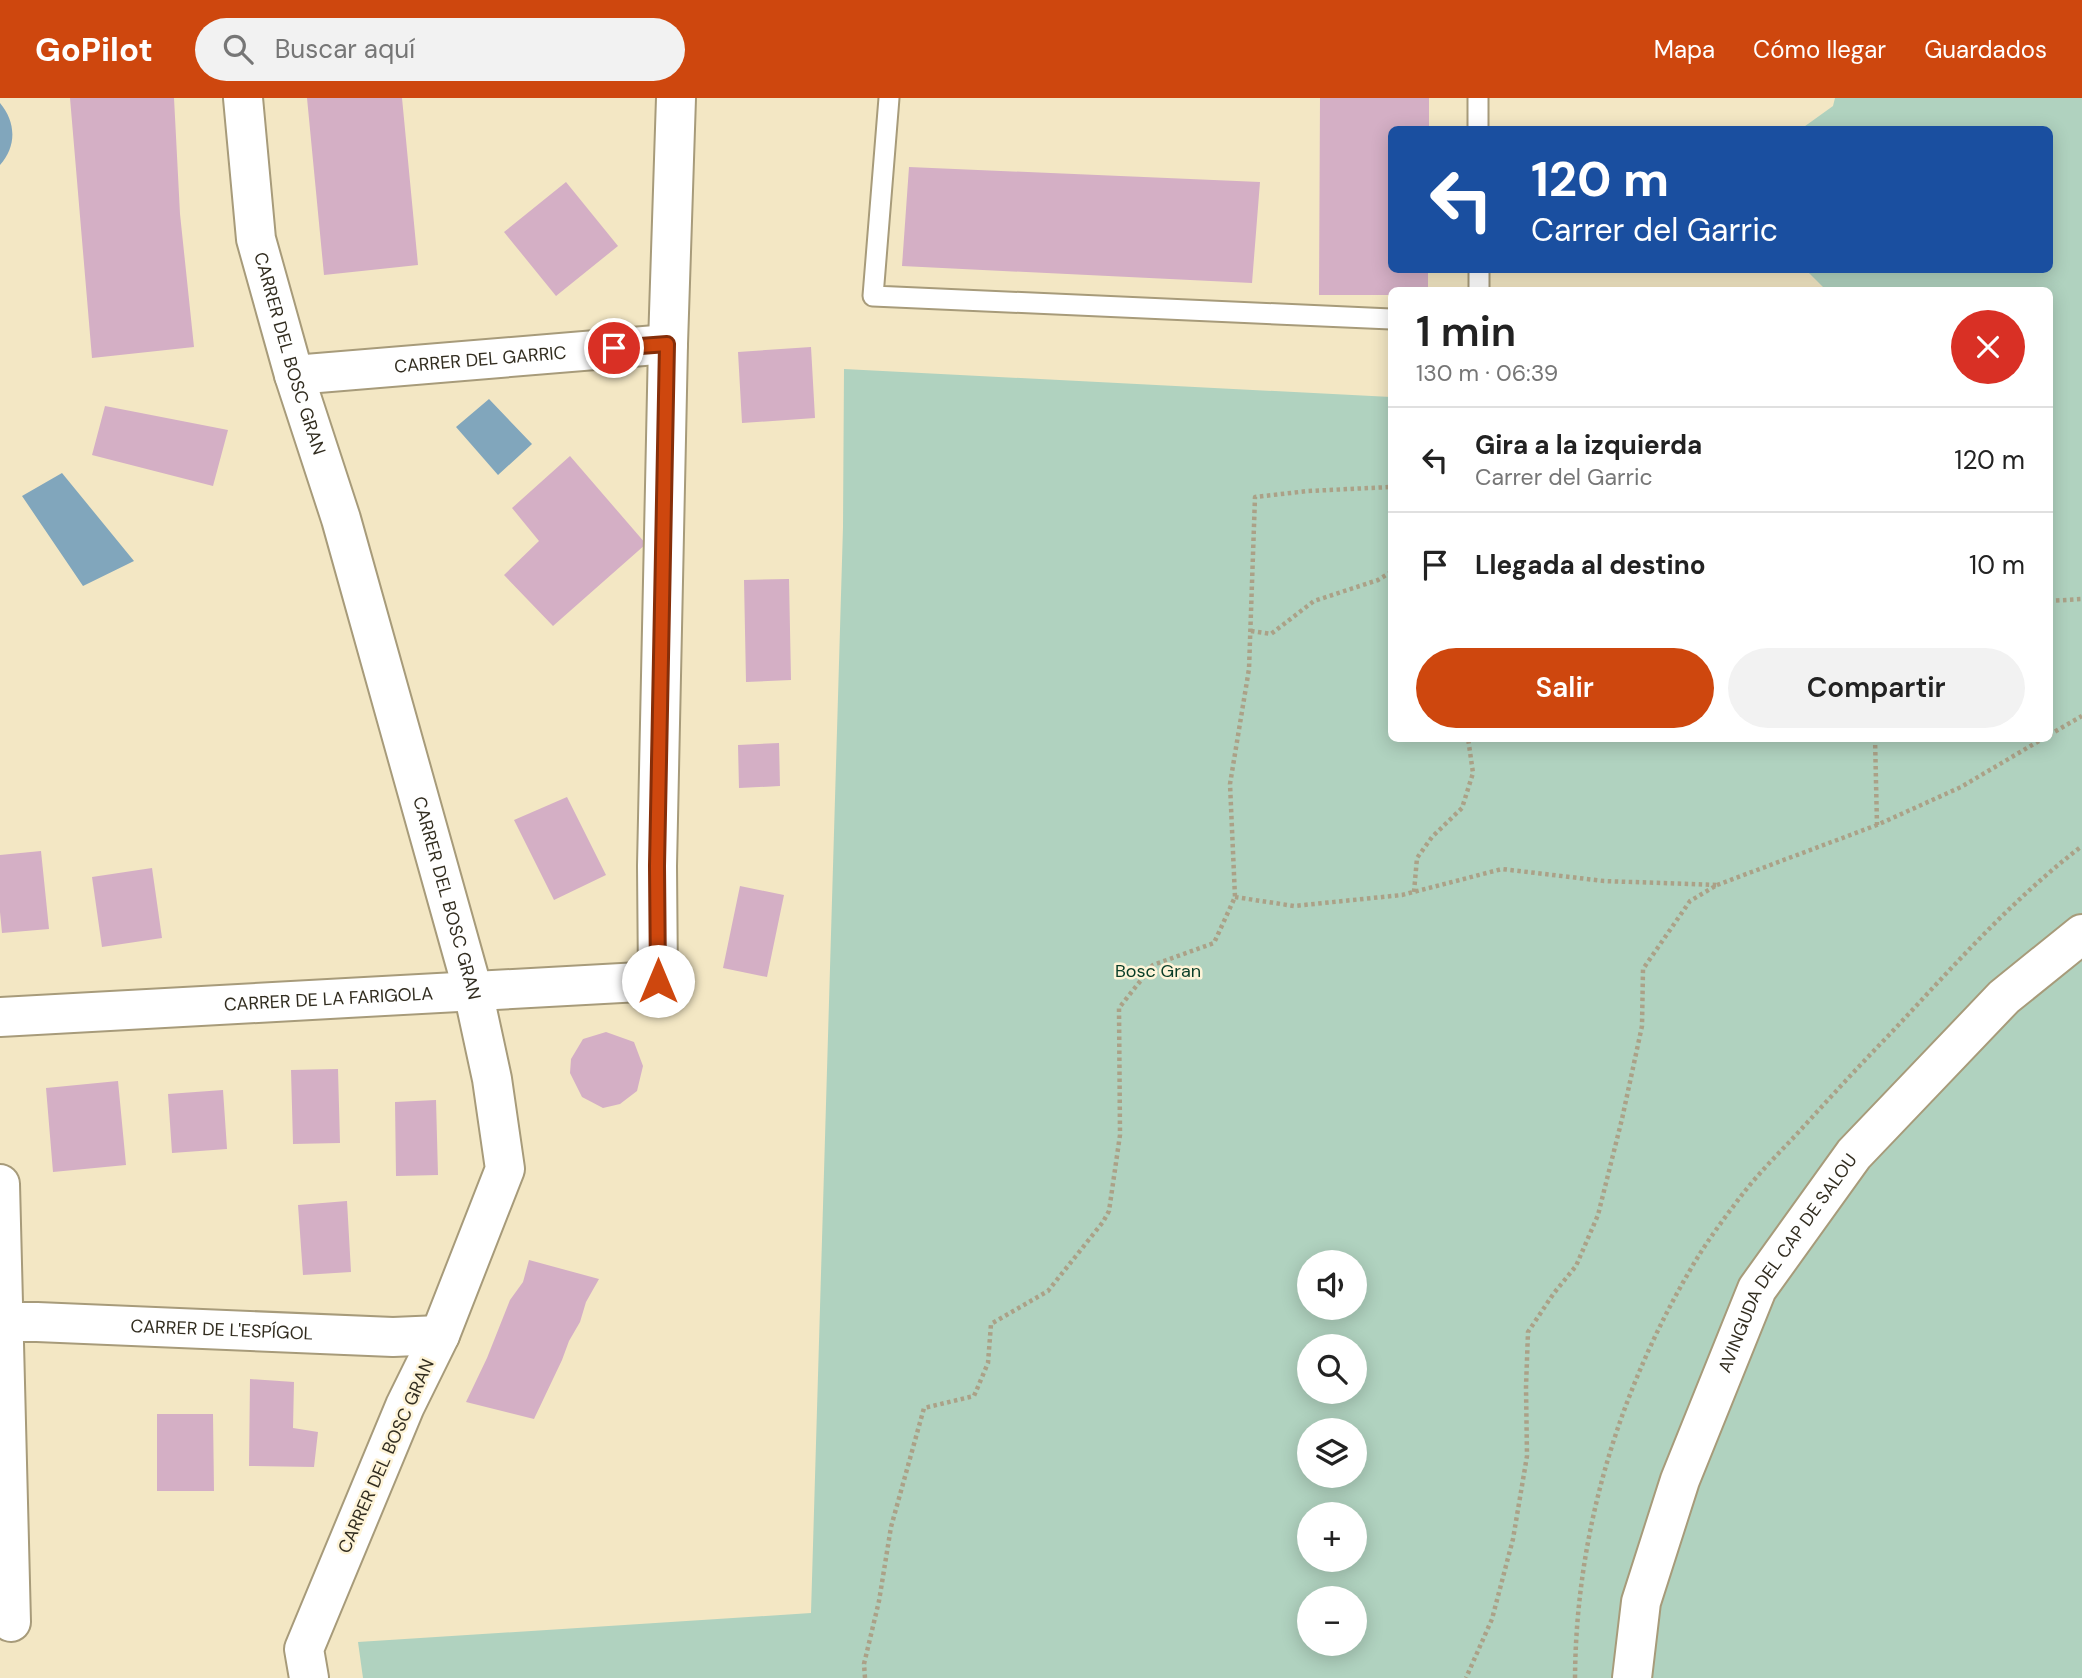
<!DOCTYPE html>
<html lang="es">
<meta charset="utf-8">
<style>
:root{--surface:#fff;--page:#f2f2f2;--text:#222;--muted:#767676;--line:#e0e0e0;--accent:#ce470e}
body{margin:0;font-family:"DM Sans",sans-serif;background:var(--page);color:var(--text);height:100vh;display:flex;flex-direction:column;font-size:26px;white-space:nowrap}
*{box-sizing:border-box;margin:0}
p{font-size:23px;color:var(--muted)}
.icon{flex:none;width:38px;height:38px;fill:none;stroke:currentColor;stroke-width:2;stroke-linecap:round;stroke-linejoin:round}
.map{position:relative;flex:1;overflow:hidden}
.panel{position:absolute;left:1388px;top:189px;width:665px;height:455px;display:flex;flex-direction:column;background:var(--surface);border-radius:10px;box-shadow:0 4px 18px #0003}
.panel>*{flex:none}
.top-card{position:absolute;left:1388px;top:28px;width:665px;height:147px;border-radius:10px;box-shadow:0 4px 18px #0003;background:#1a4fa0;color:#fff;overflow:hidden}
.buttons{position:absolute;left:1297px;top:1152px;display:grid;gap:14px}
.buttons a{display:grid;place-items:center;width:70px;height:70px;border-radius:50%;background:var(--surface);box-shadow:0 4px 18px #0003;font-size:35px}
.pin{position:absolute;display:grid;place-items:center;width:60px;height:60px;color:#fff;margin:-30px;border:4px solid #fff;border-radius:50%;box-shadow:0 2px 7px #0007}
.me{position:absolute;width:77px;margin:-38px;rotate:0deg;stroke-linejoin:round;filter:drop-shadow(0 0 5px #0008)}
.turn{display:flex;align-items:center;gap:24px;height:147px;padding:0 28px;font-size:32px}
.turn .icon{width:91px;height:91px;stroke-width:2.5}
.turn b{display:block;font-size:49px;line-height:60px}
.round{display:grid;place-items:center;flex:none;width:74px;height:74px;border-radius:37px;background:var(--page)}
.overview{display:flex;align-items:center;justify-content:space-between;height:119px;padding:0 28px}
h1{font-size:42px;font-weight:600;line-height:52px}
.button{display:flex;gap:14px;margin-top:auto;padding:14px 28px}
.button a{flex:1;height:80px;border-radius:42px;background:var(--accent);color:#fff;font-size:28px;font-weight:600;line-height:80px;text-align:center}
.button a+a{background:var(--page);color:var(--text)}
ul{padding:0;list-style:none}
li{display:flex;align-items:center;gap:21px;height:105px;padding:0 28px;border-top:2px solid var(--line)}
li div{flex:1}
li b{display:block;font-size:26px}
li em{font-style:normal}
header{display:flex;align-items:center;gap:42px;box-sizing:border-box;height:98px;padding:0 35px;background:var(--accent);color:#fff}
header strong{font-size:33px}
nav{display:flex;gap:38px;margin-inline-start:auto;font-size:24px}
.search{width:490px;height:63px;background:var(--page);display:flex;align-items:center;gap:18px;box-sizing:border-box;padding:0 24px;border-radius:38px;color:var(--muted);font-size:26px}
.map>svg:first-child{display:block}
.green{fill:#b0d2bf;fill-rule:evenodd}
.water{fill:#81a6bc}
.building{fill:#d4afc5}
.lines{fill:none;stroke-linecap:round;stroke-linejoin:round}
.service-casing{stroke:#a79b7a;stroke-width:23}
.minor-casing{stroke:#a79b7a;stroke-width:42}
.tertiary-casing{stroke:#a79b7a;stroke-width:42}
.path{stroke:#aba187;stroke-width:4.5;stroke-dasharray:3.5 3.5;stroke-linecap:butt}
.service{stroke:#fff;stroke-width:19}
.minor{stroke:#fff;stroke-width:38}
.tertiary{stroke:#fff;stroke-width:38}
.route-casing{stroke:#862e09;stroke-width:18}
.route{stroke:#ce470e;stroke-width:12}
.labels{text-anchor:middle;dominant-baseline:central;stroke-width:5;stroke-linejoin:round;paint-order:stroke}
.street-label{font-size:18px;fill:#322d20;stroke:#fef4d8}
.park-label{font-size:18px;fill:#083d27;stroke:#fef4d8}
</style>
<header>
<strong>GoPilot</strong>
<div class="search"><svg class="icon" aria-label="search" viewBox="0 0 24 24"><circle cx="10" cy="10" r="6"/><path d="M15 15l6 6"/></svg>Buscar aquí</div>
<nav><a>Mapa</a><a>Cómo llegar</a><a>Guardados</a></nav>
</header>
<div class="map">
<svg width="2082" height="1580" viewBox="0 0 2082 1580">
<rect width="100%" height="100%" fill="#f3e7c4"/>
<path class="green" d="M1835 0H2082V1580H363L358 1544 811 1515 843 429 844 271 1391 299V640H2049V192H1826L1806 172H2049V32L1801 31 1833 8ZM1309 1164H1354V1209H1309ZM1309 1248H1354V1293H1309ZM1309 1332H1354V1377H1309ZM1309 1416H1354V1461H1309ZM1309 1500H1354V1545H1309Z"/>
<path class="water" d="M0 5C16 24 17 48 0 67Z
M489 301 532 346 498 377 456 329Z
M62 375 134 463 83 488 22 398Z"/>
<path class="building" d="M70 0H174L180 116 194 249 92 260Z
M307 0H402L418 167 324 177Z
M1320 0H1429V32H1391V172H1428V192H1391V197H1319Z
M909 69 1260 84 1252 185 902 168Z
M566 84 618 148 556 198 504 134Z
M811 249 815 320 742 325 738 254Z
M105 308 228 332 213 388 92 357Z
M570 358 646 446 553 528 504 477 539 443 512 410Z
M789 481 791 582 746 584 744 482Z
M779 645 780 688 739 690 738 647Z
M567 699 606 777 554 802 514 722Z
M41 753 49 831 2 835 0 814V757Z
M152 770 162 840 102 849 92 779Z
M740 788 784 797 767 879 723 870Z
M606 934 634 944 643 968 637 993 620 1006 603 1010 582 999 570 975 571 961 583 941Z
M338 971 340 1045 293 1046 291 972Z
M118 983 126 1067 53 1074 46 990Z
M223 992 227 1051 172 1055 168 996Z
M436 1002 438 1077 396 1078 395 1004Z
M347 1103 351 1174 303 1177 298 1107Z
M529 1162 599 1181 586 1204 580 1224 569 1243 562 1262 534 1321 466 1304 487 1260 510 1202 523 1184Z
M250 1281 294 1284 293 1330 318 1334 314 1369 249 1368Z
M157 1316H213L214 1393H157Z"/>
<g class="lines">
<g class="service-casing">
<path id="service" d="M889 0 873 198 1391 221
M1478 0V32
M1479 172V192"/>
</g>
<g class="minor-casing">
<g id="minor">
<path id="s1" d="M243 0 256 141 294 277 341 421 473 893 492 981 505 1071 440 1237 405 1308 304 1551 309 1580"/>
<path id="s2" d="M294 277 668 246"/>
<path id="s3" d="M0 919 658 883 657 768 668 246 676 0"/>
<path d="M0 1086 11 1524"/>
<path id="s4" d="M5 1224H37L393 1239 440 1237"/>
</g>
</g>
<g class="tertiary-casing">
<g id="tertiary">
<path id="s5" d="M1632 1580 1641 1504 1680 1382 1757 1191 1854 1056 2004 899 2082 836"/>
</g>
</g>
<path class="path" d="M2049 503 2082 501
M1251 533 1271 536 1314 503 1378 482 1391 474
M2049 637 2082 618
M1875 640 1877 727
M1717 787 1877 727 1961 689 2044 640
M1414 794 1417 760 1432 739 1462 710 1473 675 1468 640
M1235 799 1294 808 1402 797 1502 771 1604 783 1717 787 1690 803 1643 871 1642 928 1622 1021 1598 1117 1576 1168 1554 1195 1528 1234 1526 1289 1527 1358 1513 1441 1492 1521 1466 1580
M865 1580 864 1566 879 1503 891 1429 924 1310 974 1298 988 1265 991 1226 1048 1193 1103 1124 1109 1113 1120 1037 1119 910 1153 867 1214 845 1235 799 1230 686 1249 571 1255 399 1308 393 1391 389
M1575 1580C1576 1432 1620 1289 1696 1162 1710 1139 1728 1115 1745 1093 1760 1074 1778 1056 1795 1038 1826 1004 1857 970 1889 937 1951 871 2010 803 2082 748"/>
<use href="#service" class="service"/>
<use href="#minor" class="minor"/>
<use href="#tertiary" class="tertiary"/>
</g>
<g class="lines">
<g class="route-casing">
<path id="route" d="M614 250 667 246 657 768 658 883"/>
</g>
<use href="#route" class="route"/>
</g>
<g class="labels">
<g class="street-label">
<text stroke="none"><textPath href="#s1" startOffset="261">CARRER DEL BOSC GRAN</textPath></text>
<text stroke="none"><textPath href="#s2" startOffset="187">CARRER DEL GARRIC</textPath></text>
<text stroke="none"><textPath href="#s1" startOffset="828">CARRER DEL BOSC GRAN</textPath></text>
<text stroke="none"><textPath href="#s3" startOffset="329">CARRER DE LA FARIGOLA</textPath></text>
<text stroke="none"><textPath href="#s5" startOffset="448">AVINGUDA DEL CAP DE SALOU</textPath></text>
<text stroke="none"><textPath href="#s4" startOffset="217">CARRER DE L'ESPÍGOL</textPath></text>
<text transform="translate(386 1358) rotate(-66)">CARRER DEL BOSC GRAN</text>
</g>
<g class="park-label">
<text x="1158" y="873">Bosc Gran</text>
</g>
</g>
</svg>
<div class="buttons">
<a><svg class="icon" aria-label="sound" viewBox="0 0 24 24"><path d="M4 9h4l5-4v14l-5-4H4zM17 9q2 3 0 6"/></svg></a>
<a><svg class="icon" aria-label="search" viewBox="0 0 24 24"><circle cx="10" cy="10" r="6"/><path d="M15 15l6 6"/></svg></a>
<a><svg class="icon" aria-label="layers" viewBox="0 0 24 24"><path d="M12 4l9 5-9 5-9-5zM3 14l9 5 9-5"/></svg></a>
<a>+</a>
<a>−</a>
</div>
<div class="pin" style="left:614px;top:250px;background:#d93025"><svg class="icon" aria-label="arrive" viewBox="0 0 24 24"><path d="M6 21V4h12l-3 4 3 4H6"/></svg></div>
<svg class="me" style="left:658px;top:883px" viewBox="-20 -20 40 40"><circle r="19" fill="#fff"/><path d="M0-13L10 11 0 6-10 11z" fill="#ce470e"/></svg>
<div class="top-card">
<div class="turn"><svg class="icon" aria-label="left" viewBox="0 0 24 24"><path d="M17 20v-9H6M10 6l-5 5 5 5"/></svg><div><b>120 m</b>Carrer del Garric</div></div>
</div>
<section class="panel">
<div class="overview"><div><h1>1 min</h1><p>130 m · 06:39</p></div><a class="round" style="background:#d93025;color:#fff"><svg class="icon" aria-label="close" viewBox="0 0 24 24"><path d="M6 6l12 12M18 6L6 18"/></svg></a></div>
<ul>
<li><svg class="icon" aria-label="left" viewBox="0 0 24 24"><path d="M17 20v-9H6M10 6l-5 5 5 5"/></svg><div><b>Gira a la izquierda</b><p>Carrer del Garric</p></div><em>120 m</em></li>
<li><svg class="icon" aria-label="arrive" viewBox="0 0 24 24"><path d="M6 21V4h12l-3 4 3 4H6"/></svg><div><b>Llegada al destino</b></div><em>10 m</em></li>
</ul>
<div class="button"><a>Salir</a><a>Compartir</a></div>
</section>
</div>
